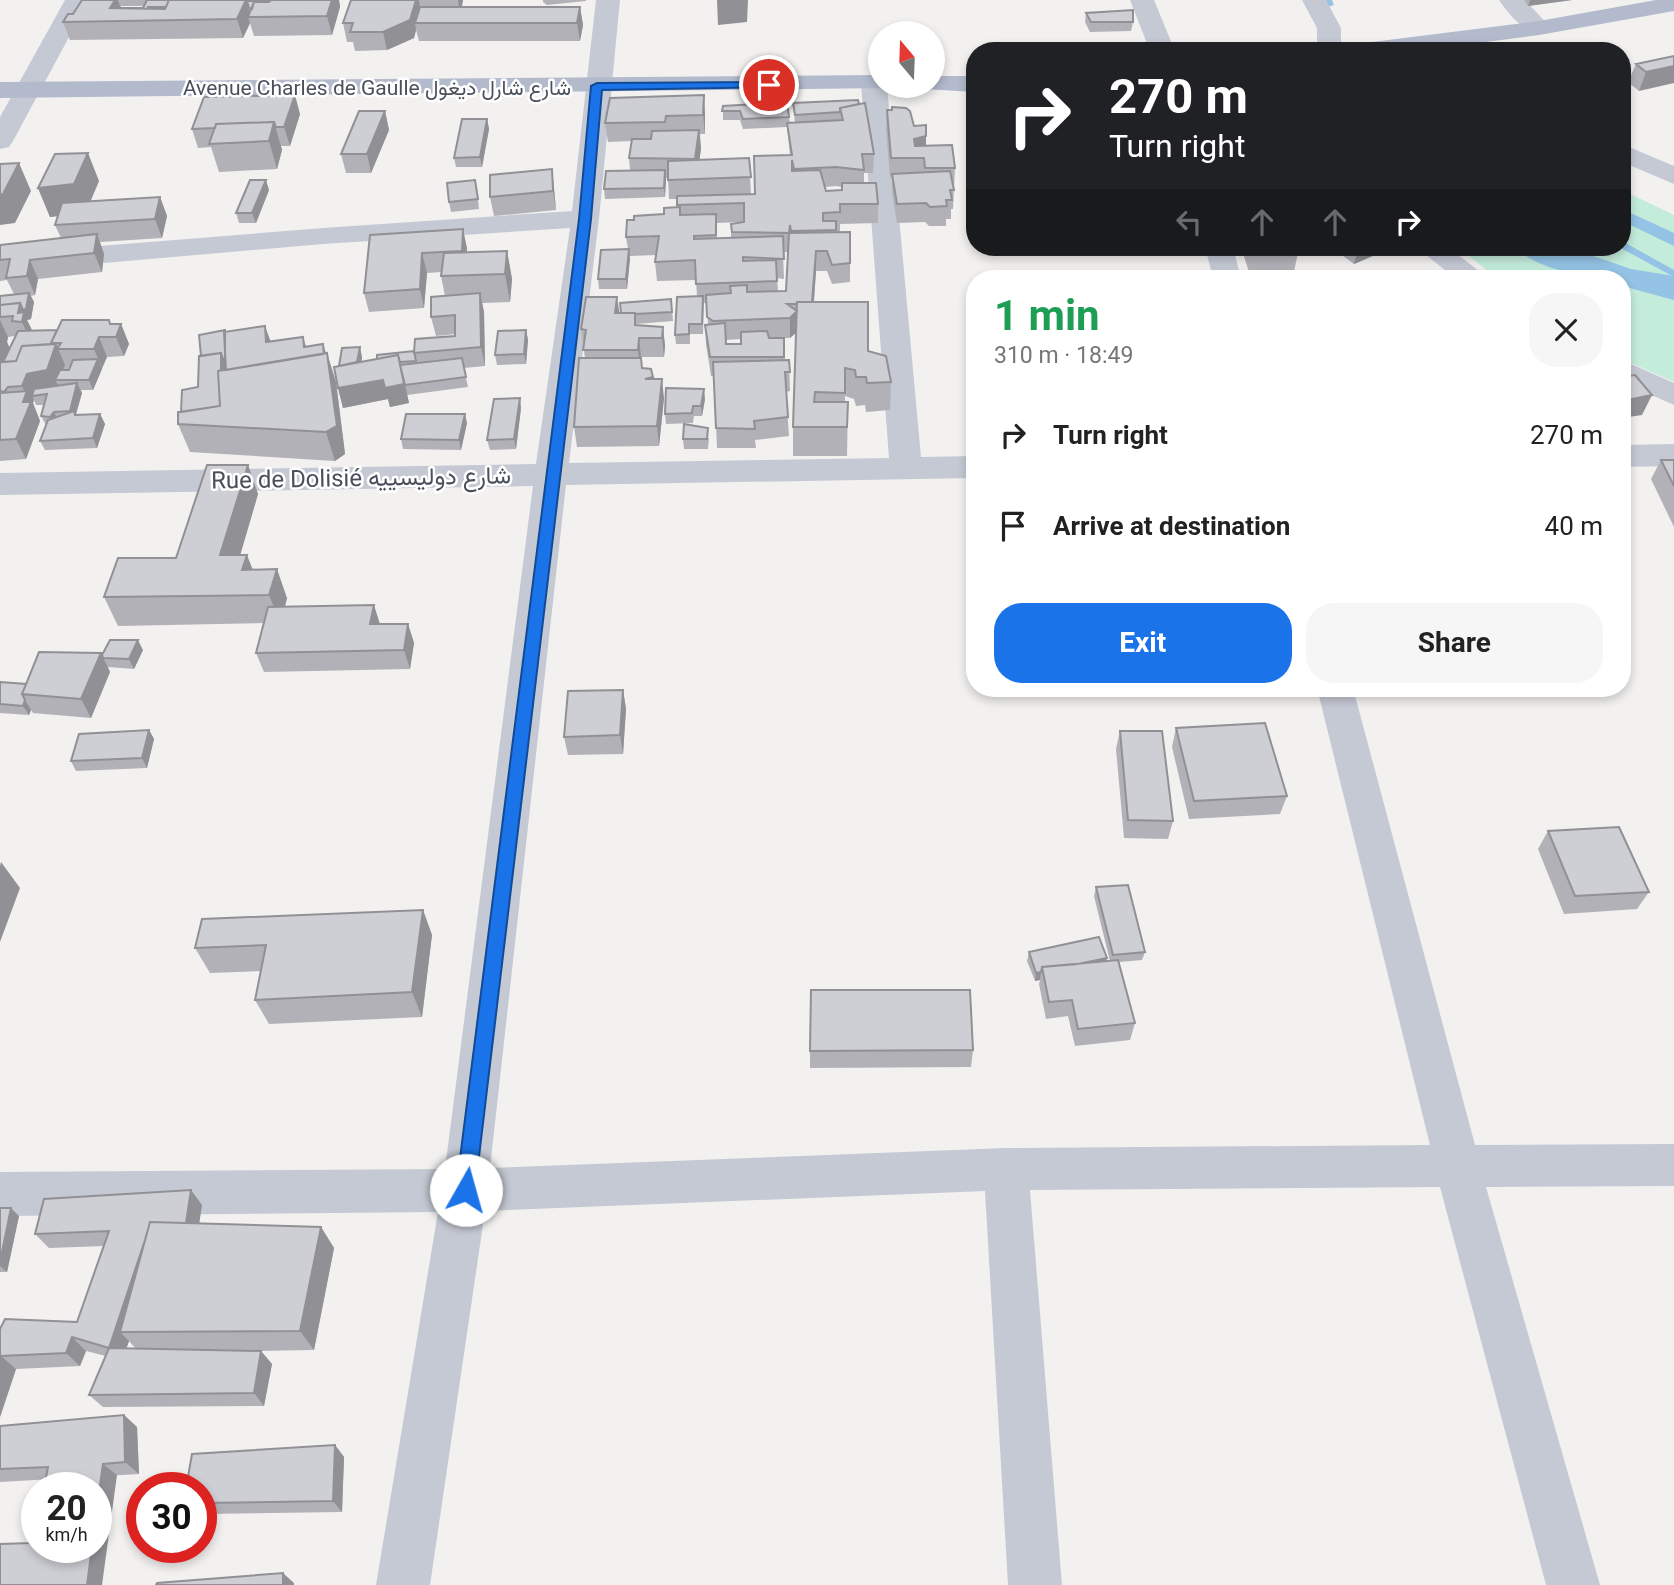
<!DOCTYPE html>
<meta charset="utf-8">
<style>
:root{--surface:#fff;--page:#f6f6f6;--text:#222;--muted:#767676;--accent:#1a73e8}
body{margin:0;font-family:Roboto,Vazirmatn,sans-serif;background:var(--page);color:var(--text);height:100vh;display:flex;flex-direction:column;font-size:26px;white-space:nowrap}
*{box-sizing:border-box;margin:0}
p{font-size:23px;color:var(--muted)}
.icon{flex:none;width:38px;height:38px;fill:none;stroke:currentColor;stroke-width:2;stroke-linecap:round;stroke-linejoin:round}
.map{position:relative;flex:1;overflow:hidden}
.panel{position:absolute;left:966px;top:270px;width:665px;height:427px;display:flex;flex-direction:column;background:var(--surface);border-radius:28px;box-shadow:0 4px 10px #0003}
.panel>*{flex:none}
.hud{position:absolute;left:966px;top:42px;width:665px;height:214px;border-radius:28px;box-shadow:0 4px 10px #0003;background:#202124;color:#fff;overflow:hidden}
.needle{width:46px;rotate:341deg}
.controls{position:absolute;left:868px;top:21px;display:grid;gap:14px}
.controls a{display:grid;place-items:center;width:77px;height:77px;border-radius:50%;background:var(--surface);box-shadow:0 4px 10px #0003;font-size:35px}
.speed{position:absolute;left:21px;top:1472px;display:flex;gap:14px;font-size:35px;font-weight:700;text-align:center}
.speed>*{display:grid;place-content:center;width:91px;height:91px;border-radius:50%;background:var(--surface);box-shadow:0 4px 10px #0003;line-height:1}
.speed small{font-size:18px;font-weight:400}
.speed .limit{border:10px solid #d22;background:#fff;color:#111}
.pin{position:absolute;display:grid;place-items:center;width:60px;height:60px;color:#fff;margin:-30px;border:4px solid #fff;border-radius:50%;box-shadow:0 2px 7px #0007}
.me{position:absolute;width:77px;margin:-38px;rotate:7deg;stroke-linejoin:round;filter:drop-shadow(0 0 5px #0008)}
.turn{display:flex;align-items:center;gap:24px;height:147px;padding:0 28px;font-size:32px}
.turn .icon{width:91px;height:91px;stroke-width:2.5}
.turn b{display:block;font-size:49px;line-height:60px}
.lanes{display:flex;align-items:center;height:66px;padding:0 28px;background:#0003;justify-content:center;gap:35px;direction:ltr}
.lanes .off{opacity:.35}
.round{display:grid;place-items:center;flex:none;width:74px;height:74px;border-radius:28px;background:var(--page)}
.headline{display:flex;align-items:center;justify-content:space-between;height:119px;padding:0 28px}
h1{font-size:42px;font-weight:700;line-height:52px;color:#1e9e55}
.button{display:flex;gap:14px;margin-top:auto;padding:14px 28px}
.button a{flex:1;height:80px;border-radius:28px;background:var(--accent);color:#fff;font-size:28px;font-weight:700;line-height:80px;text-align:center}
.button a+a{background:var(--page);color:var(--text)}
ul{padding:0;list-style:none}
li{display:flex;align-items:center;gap:21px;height:91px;padding:0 28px}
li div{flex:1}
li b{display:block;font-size:26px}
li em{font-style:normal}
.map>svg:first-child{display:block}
.green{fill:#c3ecdb}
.water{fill:#94c3e5}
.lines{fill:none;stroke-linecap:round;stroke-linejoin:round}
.stream{fill:#94c3e5;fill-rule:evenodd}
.street{fill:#c5c9d4;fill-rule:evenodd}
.primary{fill:#b2bacc;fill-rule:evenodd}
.wall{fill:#b1b1b7;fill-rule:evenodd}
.shaded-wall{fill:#909095}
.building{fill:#ceced5;stroke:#909095;stroke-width:2}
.route{fill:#1a73e8;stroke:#114b97;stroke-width:2}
.labels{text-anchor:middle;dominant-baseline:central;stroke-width:5;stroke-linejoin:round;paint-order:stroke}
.far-street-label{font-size:21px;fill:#4a4f5c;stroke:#fff}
.street-label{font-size:24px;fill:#4a4f5c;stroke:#fff}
</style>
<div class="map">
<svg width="1674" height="1585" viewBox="0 0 1674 1585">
<rect width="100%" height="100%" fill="#f2f1f0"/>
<path class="green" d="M1622 190 1674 215V382L1622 359V278H1497L1457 247H1622Z"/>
<path class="water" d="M1622 209 1674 233V246L1622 221Z
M1516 247H1567L1631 269 1674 276V300L1622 286V278C1592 278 1536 271 1516 247Z"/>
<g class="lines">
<path class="stream" d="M1324 0H1332L1334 5 1327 7Z
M1622 241 1674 270V277L1619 247H1622Z"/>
<path class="street" d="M65 0H89L13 141 9 147 0 149V117Z
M596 0H620L599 219 569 463 889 458 861 83 865 78 880 77V86H887L921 457 975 456V478L566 485 490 1168 1006 1148 1430 1145 1317 688H1353L1475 1145 1674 1144V1186L1486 1187 1600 1585H1546L1440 1187 1030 1190 1062 1585H1008L985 1191 485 1211 430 1585H376L438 1212 0 1216V1172L445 1169 533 486 0 495V473L536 464 570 228 323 244 0 272V254L323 228 572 211Z
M1130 0H1154L1175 51H1150Z
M1302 0H1326L1341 28V51H1317V28Z
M1499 0H1525L1551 28 1548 33C1528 38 1510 16 1499 0Z
M1622 144 1674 166V184L1622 162Z
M1205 247H1233L1241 278H1213Z
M1416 247H1448L1488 278H1455Z
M1622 360 1674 383V405L1622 382Z
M1674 444V466L1622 467V445Z"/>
<path class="primary" d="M1656 0H1674V11L1539 35 1417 51H1344L1347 46 1356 44 1539 21Z
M880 75V86H891L889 88 0 98V82Z
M933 76H975V92L924 89 921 86H933Z"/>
</g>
<path class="wall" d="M82 0H230L247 1 271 0H339L340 7 332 35 254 36 250 23 243 38 70 40 63 22 73 14ZM121 6H143V8H121Z
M351 0H463L462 7H580L583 25 580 41H419L416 30 414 38 387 50 355 51 353 42H347L343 23Z
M543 0H586V1L547 5 543 2Z
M1524 0H1572L1528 6Z
M1086 13 1133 22 1131 31 1090 32 1085 22Z
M1674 56 1639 91 1628 82 1636 64Z
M610 98 705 114V134H700L701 149 699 160 749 158 751 194H755L790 155 787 127 743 129 740 120H723V106L789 117 790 123H795L793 103 858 100 874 154 873 173H864V183L878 204V223L840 224V232L836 233 850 263V282L832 284 827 271H816L814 302 868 351 891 382 890 410 866 412 865 405 856 406 854 399 845 396V402H848L847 456H793V427L796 332 790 338H774H784L785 361 789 360 790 391 786 392 789 436 755 440 756 448H717L714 376H711L706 344 705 325 708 324 707 303H704L703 334H690V344H676L675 335 697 296 696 280 657 281 655 262 656 255 630 256 627 289H599L598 279 628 249 626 237 634 220 664 214 678 207 677 199H669L668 178H666L665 197 605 199 604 189 630 170 629 158 632 141 608 142 605 123ZM836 186 842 187V190L826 191 825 187ZM744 222 731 224V238H717L716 223ZM783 252H788L786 291H778L777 278 784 279ZM741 339V344H726V340Z
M887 110 914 126 926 146 955 168 953 209H951V219H946V226H929L925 222 897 223 892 193V177H890L886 129Z
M385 111 389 130 371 173H346L341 154Z
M300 114 290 146H281L282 150 277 169 219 172 211 147 198 148 192 129Z
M487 119 489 129 482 167H456L454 158Z
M552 169 556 210 494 216 490 197Z
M99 181 90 201 160 197 167 216 162 238 100 242 104 254 102 272 38 279 35 295 31 296 34 302 31 319 27 320 32 331 57 330 111 324H121L129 344 124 356 107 357 93 390H81L82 393 76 415 100 414 105 424 97 448 45 450 40 441 46 425 41 416 44 405H36L34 400 33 403 40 421 26 459 0 461V296L14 294 7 280 0 281V245L61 238 55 225 58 216 50 217 38 188ZM15 336 9 348 7 342 8 337Z
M269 190 256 223H239L236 213Z
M477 190 479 209 451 212 449 202Z
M370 235 467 248 466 253 507 251 512 279 510 302 482 303 484 312 485 366 464 368 468 387 407 395 405 386 409 403 390 407 388 399 343 408 338 388 339 366 362 357V362L414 351 455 336V334L436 336 431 317 445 296 441 276V272L427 273 424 308 369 312 364 293Z
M1241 247H1296L1298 252 1294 272H1249Z
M1331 247H1389V249L1354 264Z
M671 299 673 321 636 324V325L663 327 665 346 664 357H641V360L642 368 653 379 664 398 659 446 577 447 574 427 585 358 581 329 619 313Z
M526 330 528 340 526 364 497 365 495 355Z
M225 331 270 341 307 347 323 344 336 382 345 454 335 461 190 452 178 424 181 412 198 387 201 356Z
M705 399 702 416H694L693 423 666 424 665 414Z
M521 408 516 449 490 450 487 440Z
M467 423 461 450 403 449 401 439Z
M709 438 708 449H684L683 439Z
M1661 460H1674V527L1651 479Z
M248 465 258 494 240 555 252 570 287 598 285 607 380 624H408L414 643 410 669 264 672 256 653 264 623 118 626 104 597 176 558Z
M143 650 134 669 108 667 110 672 91 718 33 713 31 710 29 715 0 713V682L26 684 102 655Z
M623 690 626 709 623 754 568 755 564 737Z
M1176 728 1287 796 1280 814 1189 819 1172 747Z
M149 730 154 739 147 768 76 771 71 761Z
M1120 731 1173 821 1168 839 1124 838 1116 749Z
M1548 831 1649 892 1637 909 1564 914 1538 849Z
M1096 887 1145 952 1142 960 1119 962 1135 1023 1130 1040 1075 1046 1068 1016 1046 1019 1039 984 1040 980 1035 981 1027 961 1029 952 1110 961 1094 896Z
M423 910 432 935 422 1017 269 1024 255 1000 261 971 210 973 195 948Z
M973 1050 971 1067 810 1068V1051Z
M202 1205 199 1223 321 1227 334 1248 314 1350 250 1351H261L272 1364 264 1406 103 1407 89 1395 106 1356 86 1351 80 1366 16 1369 0 1417V1329L77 1322 104 1246 49 1248 35 1234ZM129 1341 136 1349H126Z
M0 1208 19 1216 7 1272H0Z
M124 1415 137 1427 139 1474 0 1482V1426Z
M335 1445 344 1457 342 1512 201 1514V1488Z"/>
<path class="shaded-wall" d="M112 0H118L121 9 110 8Z
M246 0 251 17H248L250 23 243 38 237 19Z
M332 0H339L340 7 332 35 327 16Z
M413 0H419L421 13 415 23 416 30 414 38 387 50 383 32Z
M458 0H463L460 13Z
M717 0H748L747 22 718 25Z
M1530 0H1572L1528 6Z
M580 7 583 25 580 41 577 23Z
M1674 66V83L1639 91 1646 72Z
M295 95 300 114 290 146 284 127Z
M704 95 705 114V134L703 115Z
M385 111 389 130 371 173 367 154Z
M487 119 489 129 482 167 480 157Z
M274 122 282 150 277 169 269 141Z
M699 130 701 149 697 178 695 159Z
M926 136V155L913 158 914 139Z
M88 153 99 181 86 212 50 217 38 188Z
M19 163 31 191 15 223 0 225V195Z
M552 169 554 188 556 210 553 191Z
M665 170 666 179 665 197 664 188Z
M266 180 269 190 256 223 252 213Z
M160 197 167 216 162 238 155 219Z
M463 229 467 248 466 270 462 251Z
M97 234 104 254 102 272 94 253Z
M1359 247H1389V249L1354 264Z
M629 249 630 259 627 289 626 279Z
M507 251 512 279 510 302 505 274Z
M816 251V271L812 323V304Z
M422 253 427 273 424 308 420 289Z
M30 260 38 279 35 295 27 276Z
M29 293 34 302 31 319 27 320 33 332 31 341 21 320 15 321 20 303Z
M480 293 484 312 485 366 481 347Z
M617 297 620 317 615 313Z
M797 311 798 331 790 338V318Z
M0 320 8 337 7 342 13 355 0 391Z
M110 324 116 337 121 324 129 344 124 356Z
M265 326 272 345 266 342Z
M663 327 665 346 664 357 662 338Z
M526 330 528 340 526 364 524 354Z
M99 337 107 357 102 368 94 349Z
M303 337 309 356 323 344 328 362 327 353 336 382 345 454 335 461 326 432 221 412V353L228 340 304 347Z
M639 338 641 357 640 369 638 350Z
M56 344 65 365 59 380H55L58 385 32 396 34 400 33 403 40 421 26 459 16 439 23 402 26 394 22 386 27 374Z
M360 347 362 357 359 378 357 368Z
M98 359 102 369 93 390 89 380Z
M403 375 409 403 390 407 388 399 343 408 338 388Z
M662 379 664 398 659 446 657 426Z
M77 383 82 393 74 420 70 411Z
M704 389 705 399 702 416 701 406Z
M1652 395 1642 415 1622 418V401Z
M520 398 521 408 516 449 514 439Z
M54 412 59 422 54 427 50 417Z
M100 414 105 424 97 448 93 438Z
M465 414 467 423 461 450 459 440Z
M248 465 258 494 232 583 220 555Z
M247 555 258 583 242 570Z
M277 569 287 598 280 623 269 595Z
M374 605 380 624H370Z
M408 624 414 643 410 669 404 650Z
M138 640 143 650 134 669 129 659Z
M101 653 110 672 91 718 81 699Z
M623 690 626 709 623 754 620 735Z
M25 700 31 710 29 715 23 706Z
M149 730 154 739 147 768 142 758Z
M1 862 20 888 0 942V866Z
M423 910 432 935 422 1017 412 992Z
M1107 958 1105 966 1043 971Z
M1041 972 1040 980 1035 981 1036 973Z
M191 1190 202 1205 196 1244 185 1230Z
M11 1208 19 1216 7 1272 0 1266V1262Z
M321 1227 334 1248 314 1350 300 1331Z
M148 1231 120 1332 129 1341 122 1361 109 1348Z
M72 1337 86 1351 80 1366 66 1353Z
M261 1351 272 1364 264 1406 254 1393Z
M1 1356 16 1369 0 1417V1358Z
M124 1415 137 1427 139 1474 125 1462Z
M335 1445 344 1457 342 1512 333 1501Z
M103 1464 117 1475 102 1585H87L92 1547H96V1513Z
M283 1573 294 1583V1585H283Z"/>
<path class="building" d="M82 0H115L110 8 165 9 169 0H246L237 19 63 22 68 14H73Z
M147 0H169L166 7H147L165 9 118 8H143Z
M271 0H332L327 16 248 17 254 2H269Z
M351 0H416L410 20 383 32H350L353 23H343Z
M247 1H270L269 2H254L252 9 249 8Z
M420 7H580L577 23H415Z
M1133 10V22H1091L1086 13Z
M1674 56V66L1646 72 1636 64Z
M295 95 284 127H276L274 122 216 124 215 128 192 129 204 97Z
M704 95 703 115 666 116 665 122 605 123 610 98Z
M858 100 859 104 840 108V112L795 115 793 103Z
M787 102 789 117 743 119 740 111H722L723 106Z
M865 103 874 154H862L864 170 836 167 794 169 792 160V171L820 170 826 191 842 190V183H876L878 204H840V212L823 213V221H836V230L791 231 790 225 789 233 850 232V263L832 265 827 251H816L812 302H797V304H787L797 311 790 318 713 321 707 317 706 295 731 293 730 286 747 285V292L786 291 789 233 732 232 731 224 744 222V203L677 205V196L755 194 754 156 792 155 787 123 843 120 840 108Z
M892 107 906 108 910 111 914 126 926 125V136L914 139 915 146 952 145 955 168H925L924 158H891L887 110H892Z
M359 111H385L367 154H341Z
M462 119H487L480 157 454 158Z
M274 122 269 141 209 144 216 124Z
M699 130 695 159 629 158 632 139H651L652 131Z
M88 153 74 184 38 188 55 154Z
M749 158 751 177 668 180V161Z
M19 163 3 194 0 195V164Z
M552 169 553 191 490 197V175Z
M665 170 664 188 604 189 606 171Z
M950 171 954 190H950L952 200H946L947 206 930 207 926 203 897 204 892 174Z
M250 180H266L252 213H236Z
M475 180 478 199 449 202 447 183Z
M160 197 155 219 55 225 62 203Z
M680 207V215L716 214V235L694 236V239L783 236 784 259 743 257V261L776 260 777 281 696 284 695 260 655 262 659 236 626 237 627 220H634V216L664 214V208Z
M463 229 462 251 422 253 420 289 364 293 370 235Z
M97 234 94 253 30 260 27 276 6 278 10 259 0 260V245Z
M1251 247H1296L1298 252 1253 253Z
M629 249 626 279H598L601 250Z
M507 251 505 274 441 276 444 253Z
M29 293 26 309 23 310 20 303 0 305V296Z
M480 293 481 347 414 353 415 339 455 336V315L431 317V297Z
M703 296 702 324H689V334L675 335 677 297Z
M586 297H617L615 313H635V325L663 327 662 338H639L638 350H583L586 330 581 329Z
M671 299 672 312 635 314V313H621L620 303Z
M797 302H868V351L886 356 891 382 867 383 866 377H856L855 370 845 368V393L815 392 814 402H848L847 427H793Z
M20 303 18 313 24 312 22 322 12 321 13 316 0 317V305Z
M62 320H109L110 324H121L116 337H99L94 349H57L61 343H51Z
M725 323 726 344H741V332L767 331 769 338H784V357H710L705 325Z
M265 326 266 342 303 337 304 347 323 344 324 354 226 370 224 332Z
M57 330 51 343V344L22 346 16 361 3 362 18 331Z
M225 330V359H223L221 353 201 356 199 335Z
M526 330 524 354 495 355 498 331Z
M56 344 47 370 27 374 22 386 8 387 4 392 0 391V362L16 361 22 346Z
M360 347 357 362 339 366 342 348Z
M414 351 416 361 400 362 398 355 377 359V355Z
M221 353V370L218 371 220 406 181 412 182 390 198 387 199 356Z
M327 353 337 426 326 432 178 424V412L220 406 218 371Z
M398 355 404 384 385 388 383 380 338 388 334 367Z
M462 358 466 377 405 385 400 365Z
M579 358H641L642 368 651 369 653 377 645 379H662L657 426 574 427Z
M98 359 89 380H55L60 370H69L73 360Z
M789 360 790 372H785L788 417 754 421 755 429 716 428 713 362Z
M1635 375 1652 395 1622 401V377Z
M77 383 70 411 54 412 50 417 41 416 47 394 32 396 34 389Z
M666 388 704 389 701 406H693L692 413 665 414Z
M27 391 23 402H31L16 439 0 440V393Z
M520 398 514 439 487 440 494 399Z
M74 411 75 415 100 414 93 438 40 441 48 420Z
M406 414H465L459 440 401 439Z
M684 424 708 428 707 439H683Z
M1661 460H1674V486Z
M207 465H248L220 555H247L242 570 277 569 269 595 104 597 118 558H176Z
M374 605 370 624H408L404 650 256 653 268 607Z
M110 640H138L129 659 103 658 102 655Z
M39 652 101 653 81 699 22 694Z
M0 682 26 684 22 694 25 700 23 706 0 704Z
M623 690 620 735 564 737 568 691Z
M1265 723 1287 796 1194 801 1176 728Z
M149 730 142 758 71 761 79 734Z
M1120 731H1162L1173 821 1128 820Z
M1619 827 1649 892 1575 896 1548 831Z
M1128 885 1145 952 1113 955 1096 887Z
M423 910 412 992 255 1000 266 945 195 948 202 919Z
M1099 937 1107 958 1078 964 1042 967 1041 972 1036 973 1029 952Z
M1118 960 1135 1023 1078 1029 1072 1000 1049 1002 1042 967Z
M811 990H970L973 1050 810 1051Z
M191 1190 186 1223 150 1222 145 1240 109 1348 72 1337 66 1353 1 1356 0 1358V1329L5 1319 77 1322 109 1231 35 1234 44 1199Z
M0 1208H11L0 1262Z
M150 1222 321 1227 300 1331 120 1332Z
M109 1348 261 1351 254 1393 89 1395Z
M124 1415 125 1462 103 1464 96 1513V1488H44L48 1467 0 1469V1426Z
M335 1445 333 1501 201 1503V1488H186L192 1454Z
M37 1520V1547H92L87 1585H0V1544L32 1543Z
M283 1573V1585H156L157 1583Z"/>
<path class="route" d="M769 82 775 85 773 87 602 90 591 219 475 1190 472 1196 466 1199 459 1196 456 1190 579 219 591 86 597 83Z"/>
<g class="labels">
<g class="far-street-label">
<text x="377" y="88">Avenue Charles de Gaulle شارع شارل ديغول</text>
</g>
<g class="street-label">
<text transform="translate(361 478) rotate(-1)">Rue de Dolisié شارع دوليسييه</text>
</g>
</g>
</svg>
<div class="controls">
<a><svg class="needle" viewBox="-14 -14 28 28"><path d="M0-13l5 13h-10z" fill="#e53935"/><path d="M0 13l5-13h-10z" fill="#767676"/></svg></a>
</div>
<div class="speed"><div>20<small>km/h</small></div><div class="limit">30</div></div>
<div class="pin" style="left:769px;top:85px;background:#d93025"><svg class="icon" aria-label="arrive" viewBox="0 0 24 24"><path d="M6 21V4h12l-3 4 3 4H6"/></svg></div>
<svg class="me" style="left:466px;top:1190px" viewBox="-20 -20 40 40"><circle r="19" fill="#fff"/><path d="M0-13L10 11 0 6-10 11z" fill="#1a73e8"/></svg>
<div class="hud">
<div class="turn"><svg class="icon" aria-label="right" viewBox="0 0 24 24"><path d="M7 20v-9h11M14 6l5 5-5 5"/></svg><div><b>270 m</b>Turn right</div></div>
<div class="lanes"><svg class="icon off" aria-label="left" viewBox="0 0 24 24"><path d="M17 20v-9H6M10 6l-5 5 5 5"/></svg><svg class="icon off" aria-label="ahead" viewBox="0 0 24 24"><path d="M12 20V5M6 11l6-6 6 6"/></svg><svg class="icon off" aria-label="ahead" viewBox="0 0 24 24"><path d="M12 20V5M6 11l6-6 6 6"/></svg><svg class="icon" aria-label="right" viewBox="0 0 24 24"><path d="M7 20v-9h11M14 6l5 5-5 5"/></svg></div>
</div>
<section class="panel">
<div class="headline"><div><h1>1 min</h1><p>310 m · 18:49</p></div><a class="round"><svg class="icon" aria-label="close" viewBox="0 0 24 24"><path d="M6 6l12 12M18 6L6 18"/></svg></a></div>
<ul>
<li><svg class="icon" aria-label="right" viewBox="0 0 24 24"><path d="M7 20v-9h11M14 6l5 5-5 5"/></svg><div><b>Turn right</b></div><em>270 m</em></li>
<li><svg class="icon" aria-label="arrive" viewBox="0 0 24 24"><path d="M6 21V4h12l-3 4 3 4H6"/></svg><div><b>Arrive at destination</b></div><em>40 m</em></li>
</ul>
<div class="button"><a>Exit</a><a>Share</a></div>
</section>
</div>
